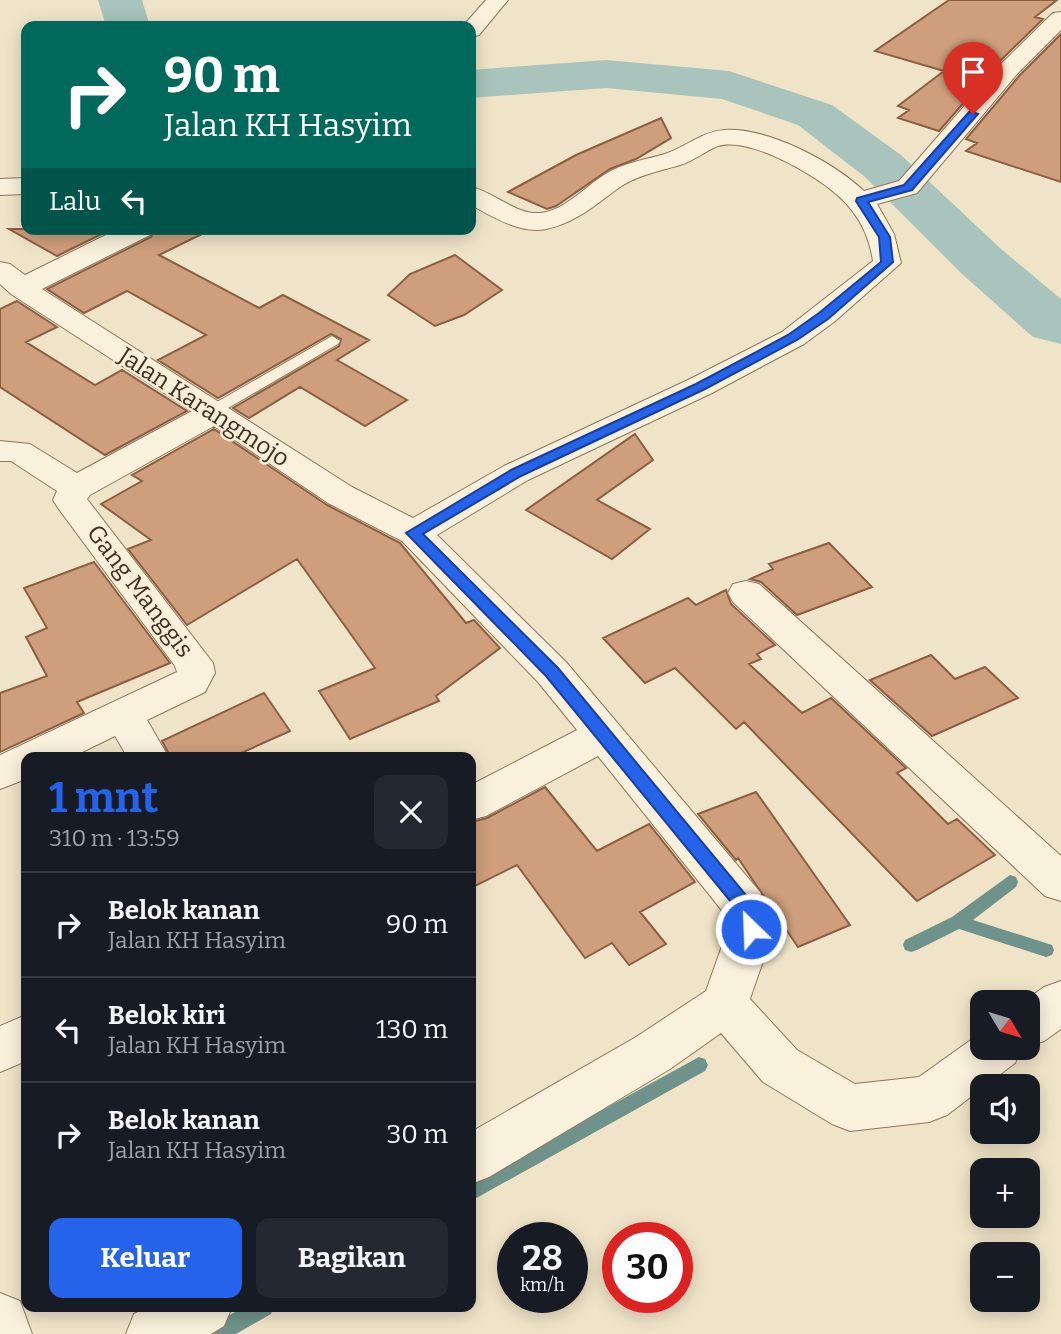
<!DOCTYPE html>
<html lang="id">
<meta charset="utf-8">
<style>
:root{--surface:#171b24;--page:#242831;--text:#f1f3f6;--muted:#9ea1a6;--line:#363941;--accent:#2563eb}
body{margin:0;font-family:Bitter,serif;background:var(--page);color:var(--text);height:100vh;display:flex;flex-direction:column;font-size:26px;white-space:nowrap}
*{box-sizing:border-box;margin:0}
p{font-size:23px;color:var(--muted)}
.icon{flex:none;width:38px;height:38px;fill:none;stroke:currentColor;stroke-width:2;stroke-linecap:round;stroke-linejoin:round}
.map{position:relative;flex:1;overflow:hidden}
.drawer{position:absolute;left:21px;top:752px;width:455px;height:560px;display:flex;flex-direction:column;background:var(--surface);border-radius:14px;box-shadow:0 4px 18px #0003}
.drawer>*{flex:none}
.guide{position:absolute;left:21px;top:21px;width:455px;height:214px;border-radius:14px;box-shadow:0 4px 18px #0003;background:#00695c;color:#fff;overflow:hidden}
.needle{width:46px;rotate:128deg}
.controls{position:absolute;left:970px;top:990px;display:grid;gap:14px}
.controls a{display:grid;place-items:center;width:70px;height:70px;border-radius:14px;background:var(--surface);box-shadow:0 4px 18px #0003;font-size:35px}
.speed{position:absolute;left:497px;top:1222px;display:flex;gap:14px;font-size:35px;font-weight:700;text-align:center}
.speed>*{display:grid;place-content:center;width:91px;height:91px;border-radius:50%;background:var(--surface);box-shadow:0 4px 18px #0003;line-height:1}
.speed small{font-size:18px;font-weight:400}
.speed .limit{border:10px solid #d22;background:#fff;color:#111}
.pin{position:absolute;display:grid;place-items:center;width:60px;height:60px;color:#fff;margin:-72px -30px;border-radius:50% 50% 50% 0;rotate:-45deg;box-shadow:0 0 7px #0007}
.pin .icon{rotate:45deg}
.me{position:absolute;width:77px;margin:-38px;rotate:336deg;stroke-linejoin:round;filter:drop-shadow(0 0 5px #0008)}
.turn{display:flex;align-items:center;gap:24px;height:147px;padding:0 28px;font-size:32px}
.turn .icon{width:91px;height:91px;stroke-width:2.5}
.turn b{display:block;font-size:49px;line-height:60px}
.then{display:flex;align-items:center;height:66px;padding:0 28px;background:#0003;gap:14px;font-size:26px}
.round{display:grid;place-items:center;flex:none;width:74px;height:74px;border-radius:14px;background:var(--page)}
.summary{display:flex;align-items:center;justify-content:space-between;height:119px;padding:0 28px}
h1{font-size:42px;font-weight:700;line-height:52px;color:var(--accent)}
.button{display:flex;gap:14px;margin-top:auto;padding:14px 28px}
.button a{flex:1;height:80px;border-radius:14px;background:var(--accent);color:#fff;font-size:28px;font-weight:700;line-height:80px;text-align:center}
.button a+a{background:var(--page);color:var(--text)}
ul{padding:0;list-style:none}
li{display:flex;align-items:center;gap:21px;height:105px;padding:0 28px;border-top:2px solid var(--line)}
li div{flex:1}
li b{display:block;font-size:26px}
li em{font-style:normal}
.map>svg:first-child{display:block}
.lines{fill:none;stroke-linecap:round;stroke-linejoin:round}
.stream{fill:#6f938a;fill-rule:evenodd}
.river{fill:#a9c4bc;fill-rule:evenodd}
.building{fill:#cf9f7d;stroke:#8d5f41;stroke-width:2}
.lane-casing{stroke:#8d765c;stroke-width:2}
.street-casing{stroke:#8d765c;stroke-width:2}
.lane{fill:#faf1dc;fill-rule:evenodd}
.street{fill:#faf1dc;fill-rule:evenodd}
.route{fill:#2563eb;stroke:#184099;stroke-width:2}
.labels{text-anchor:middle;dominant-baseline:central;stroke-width:5;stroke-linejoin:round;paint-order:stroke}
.street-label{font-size:24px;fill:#3d2e20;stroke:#f7eed8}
</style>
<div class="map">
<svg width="1061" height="1334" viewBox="0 0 1061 1334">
<rect width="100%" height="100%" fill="#f0e4c8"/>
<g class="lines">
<path class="stream" d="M1010 875 1016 877 1018 882 1016 887 973 920 1052 945 1054 950 1052 955 1046 957 959 929 917 950 911 952 905 950 903 945 905 940 952 917Z
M699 1057 705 1059 708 1065 705 1071 471 1201V1182Z
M244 1307H274L271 1314 236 1334H206L209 1327Z"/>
<path class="river" d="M98 0H142L150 26H106Z
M606 60 729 71 832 105 901 155 1001 249 1061 299V344L1033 337 961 273 865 177 798 125 722 99 606 88 471 98V70Z"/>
</g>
<path class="building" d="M949 0H1057L1035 17 1043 19 1000 61 939 131 898 118 909 110 898 106 944 71 875 51Z
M1061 34V182L966 151 977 143 966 139 1020 75Z
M661 118 671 138 636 159 610 169 556 206 547 209 508 192 576 155Z
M9 229H112L57 256Z
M155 229H212L159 255 259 308 283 295 369 340 337 360 407 400 365 426 300 387 249 418 233 408 339 346 341 339 331 334 218 398 158 360 206 335 127 291 84 313 47 289 151 237Z
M455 255 502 290 464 315 435 326 388 295 410 274Z
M17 301 57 327 26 342 95 385 122 370 187 411 105 455 0 387V309Z
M214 429 327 505 400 543 466 623 474 620 500 648 436 696 439 701 350 739 319 691 375 668 297 559 187 625 128 549 151 540 101 504 142 481 132 475Z
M635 434 653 460 597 500 650 529 612 559 526 510Z
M829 543 872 587 797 615 761 582 750 579 773 569 769 564Z
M94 562 170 663 77 702 84 713 0 752V693L47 676 26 637 47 628 24 588Z
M726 590 731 604 775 645 757 654 761 659 749 664 802 713 831 698 906 768 897 773 948 824 957 819 995 855 917 901 744 722 736 729 675 668 645 683 603 638 688 598 696 605Z
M931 655 955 679 985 667 1018 698 932 736 870 680Z
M264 693 290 731 230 758H171L162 741Z
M545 787 597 851 649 824 695 882 640 912 666 944 629 965 612 943 585 958 517 865 471 888V822L487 818Z
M756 792 850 925 798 947 738 858 736 860 698 814Z"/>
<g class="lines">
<g class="lane-casing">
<path id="lane" d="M332 336 340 341 338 344 218 414 212 415 203 410Z"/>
</g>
<g class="street-casing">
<path id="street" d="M486 0H508L479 35 471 37V26H463Z
M1061 12V30L1018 73 917 193 877 204 894 234 901 263 834 322 804 344 712 393 528 480 437 535 566 662 760 892 774 929 750 999 797 1050 855 1084 919 1077 982 1032V1048H1022L1015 1063 947 1115 929 1122 850 1131 832 1124 763 1082 721 1033 670 1069 489 1177 471 1184V1132L636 1037 706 991 728 929 724 913 598 756 486 816 471 820V785L577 730 538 682 402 541 328 503 214 426 90 495 87 499 213 663 215 673 205 692 147 720 169 758H128L115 736 70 758H26V779L0 789V755L177 672 175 666 58 508 53 500 57 491 11 461H0V441L30 444 77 473 192 411 11 294 0 284V262L10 264 25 275 118 229H153L150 235 42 289 352 487 413 518 504 466 690 379 782 332 873 261C867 221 846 198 813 177 791 163 745 138 718 146 705 151 694 161 680 165 660 171 638 175 620 187 596 204 576 223 546 229 520 234 493 217 471 205V187C494 192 516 215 540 213 564 211 585 187 604 175 622 163 644 160 665 154 686 147 701 132 724 130 768 127 833 162 864 191L899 181 1002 63 1053 13Z
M26 178V194L0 195V179Z
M746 581 759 584 1061 856V901L1045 896 733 602 728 593 733 584Z
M1061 981V1029L1044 1041 1027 1047V1003H1022L1044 987Z
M26 1015V1061L0 1072V1026Z
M0 1293 20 1301 32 1334H0Z
M148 1307H232L224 1326 211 1334H126L134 1314Z"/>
</g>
<use href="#lane" class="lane"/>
<use href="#street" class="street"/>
</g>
<path class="route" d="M970 111 978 114 912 190 868 202 890 237 893 262 828 319 797 340 705 389 521 476 423 534 558 668 750 900 760 929 758 934 751 936 744 934 736 908 546 676 406 533 511 470 696 384 788 335 819 313 881 262 879 237 856 201 857 198 904 185Z"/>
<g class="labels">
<g class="street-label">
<text transform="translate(204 407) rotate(33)">Jalan Karangmojo</text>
<text transform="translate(140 591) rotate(53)">Gang Manggis</text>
</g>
</g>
</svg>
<div class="controls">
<a><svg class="needle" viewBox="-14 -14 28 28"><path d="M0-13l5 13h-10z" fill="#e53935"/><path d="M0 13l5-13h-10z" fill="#9ea1a6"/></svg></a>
<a><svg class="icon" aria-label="sound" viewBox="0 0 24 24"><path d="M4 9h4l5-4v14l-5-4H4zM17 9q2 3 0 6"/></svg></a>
<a>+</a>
<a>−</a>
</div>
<div class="speed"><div>28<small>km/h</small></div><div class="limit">30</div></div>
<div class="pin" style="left:973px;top:114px;background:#d93025"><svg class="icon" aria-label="arrive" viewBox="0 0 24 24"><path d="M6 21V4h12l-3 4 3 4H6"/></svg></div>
<svg class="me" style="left:751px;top:929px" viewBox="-20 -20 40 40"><circle r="17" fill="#2563eb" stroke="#fff" stroke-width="3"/><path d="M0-11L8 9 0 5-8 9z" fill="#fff"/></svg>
<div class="guide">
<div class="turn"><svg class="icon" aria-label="right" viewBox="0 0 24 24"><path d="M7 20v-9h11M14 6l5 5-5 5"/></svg><div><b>90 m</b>Jalan KH Hasyim</div></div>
<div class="then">Lalu<svg class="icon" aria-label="left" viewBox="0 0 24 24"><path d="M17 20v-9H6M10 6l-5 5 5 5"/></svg></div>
</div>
<section class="drawer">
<div class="summary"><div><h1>1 mnt</h1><p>310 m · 13:59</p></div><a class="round"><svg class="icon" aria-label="close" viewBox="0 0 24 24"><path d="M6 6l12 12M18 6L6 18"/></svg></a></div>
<ul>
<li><svg class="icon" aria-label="right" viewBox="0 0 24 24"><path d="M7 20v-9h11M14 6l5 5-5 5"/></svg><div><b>Belok kanan</b><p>Jalan KH Hasyim</p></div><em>90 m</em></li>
<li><svg class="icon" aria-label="left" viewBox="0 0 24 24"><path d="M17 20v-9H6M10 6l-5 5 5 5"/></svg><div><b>Belok kiri</b><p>Jalan KH Hasyim</p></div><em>130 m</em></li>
<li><svg class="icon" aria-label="right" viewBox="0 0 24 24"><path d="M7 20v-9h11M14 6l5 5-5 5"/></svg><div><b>Belok kanan</b><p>Jalan KH Hasyim</p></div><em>30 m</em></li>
</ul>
<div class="button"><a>Keluar</a><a>Bagikan</a></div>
</section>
</div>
